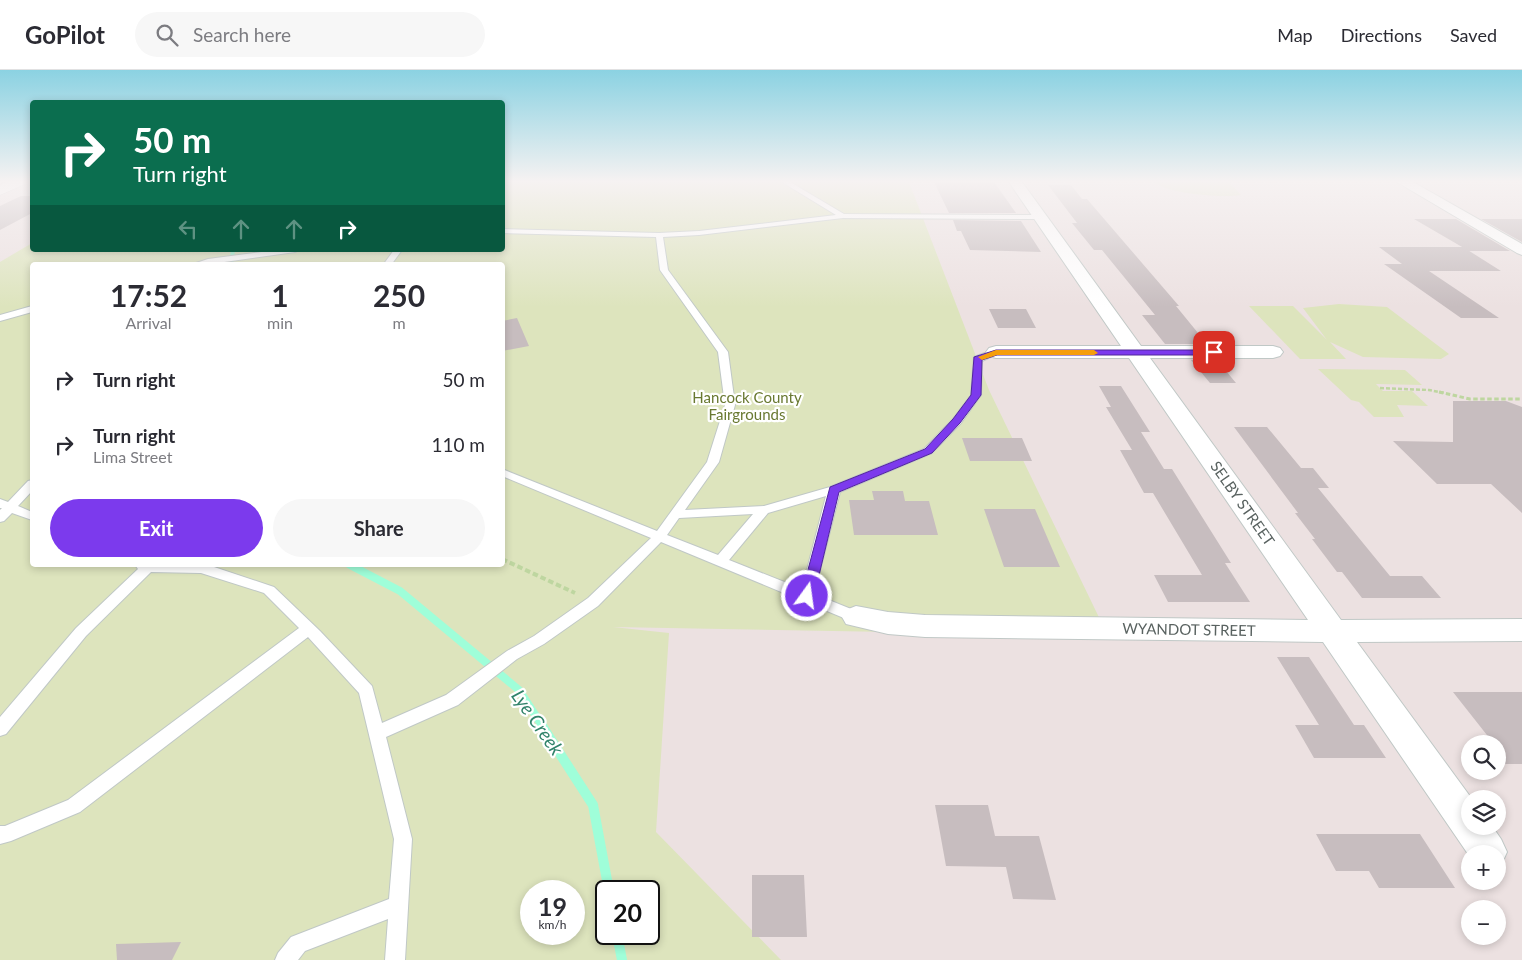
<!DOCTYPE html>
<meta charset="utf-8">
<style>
:root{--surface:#fff;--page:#f7f7f7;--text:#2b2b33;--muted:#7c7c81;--line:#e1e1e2;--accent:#7c3aed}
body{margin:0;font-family:Lato,sans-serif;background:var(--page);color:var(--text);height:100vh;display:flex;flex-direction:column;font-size:19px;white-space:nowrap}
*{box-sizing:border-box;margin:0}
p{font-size:16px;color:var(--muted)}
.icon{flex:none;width:28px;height:28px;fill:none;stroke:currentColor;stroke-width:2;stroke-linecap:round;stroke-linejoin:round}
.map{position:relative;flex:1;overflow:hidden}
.drawer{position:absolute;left:30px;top:192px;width:475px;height:305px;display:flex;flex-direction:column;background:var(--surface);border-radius:5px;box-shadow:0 2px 8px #0003}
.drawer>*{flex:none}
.hud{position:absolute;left:30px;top:30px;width:475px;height:152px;border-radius:5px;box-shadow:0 2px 8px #0003;background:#0b6e4f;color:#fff;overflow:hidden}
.buttons{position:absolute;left:1461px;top:665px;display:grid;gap:10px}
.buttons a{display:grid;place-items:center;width:45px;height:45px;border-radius:50%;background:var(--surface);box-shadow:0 2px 8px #0003;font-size:25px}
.speed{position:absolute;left:520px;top:810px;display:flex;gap:10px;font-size:25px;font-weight:700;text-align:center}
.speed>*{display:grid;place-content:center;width:65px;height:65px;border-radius:50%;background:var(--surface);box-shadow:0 2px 8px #0003;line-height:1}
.speed small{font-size:12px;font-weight:400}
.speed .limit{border:2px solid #111;border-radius:8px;background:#fff;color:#111}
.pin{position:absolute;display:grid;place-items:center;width:42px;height:42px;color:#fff;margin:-21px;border-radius:10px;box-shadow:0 2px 8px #0006}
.me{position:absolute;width:55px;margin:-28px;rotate:14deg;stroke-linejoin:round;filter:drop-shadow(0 0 4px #0008)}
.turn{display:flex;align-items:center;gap:18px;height:105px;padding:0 20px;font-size:22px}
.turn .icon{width:65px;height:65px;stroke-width:2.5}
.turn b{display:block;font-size:35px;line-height:42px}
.lanes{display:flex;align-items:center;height:48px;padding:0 20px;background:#0003;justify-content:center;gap:25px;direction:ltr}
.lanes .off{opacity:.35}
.eta{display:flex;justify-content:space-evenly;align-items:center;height:85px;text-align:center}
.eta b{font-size:30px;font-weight:700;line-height:35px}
.button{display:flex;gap:10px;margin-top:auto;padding:10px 20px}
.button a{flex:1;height:58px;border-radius:30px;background:var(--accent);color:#fff;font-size:20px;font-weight:700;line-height:58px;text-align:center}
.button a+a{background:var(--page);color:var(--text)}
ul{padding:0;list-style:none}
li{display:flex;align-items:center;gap:15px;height:65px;padding:0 20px}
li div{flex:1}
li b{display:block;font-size:19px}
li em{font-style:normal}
header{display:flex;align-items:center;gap:30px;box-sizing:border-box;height:70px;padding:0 25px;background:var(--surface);border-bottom:1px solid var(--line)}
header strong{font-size:24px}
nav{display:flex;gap:28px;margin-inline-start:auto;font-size:18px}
.search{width:350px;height:45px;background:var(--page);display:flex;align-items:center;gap:12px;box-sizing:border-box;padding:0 18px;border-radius:28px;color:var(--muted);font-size:19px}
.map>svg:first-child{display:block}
.green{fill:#dde4bd;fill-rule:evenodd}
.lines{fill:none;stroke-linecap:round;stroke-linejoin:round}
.stream-far2{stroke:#9ffed9;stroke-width:4}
.stream-far1{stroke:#9ffed9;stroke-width:8}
.stream{stroke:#9ffed9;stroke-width:10}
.building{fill:#c7bdbf}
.service-casing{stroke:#c0c8c6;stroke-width:2}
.minor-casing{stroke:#c0c8c6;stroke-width:2}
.tertiary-casing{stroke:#c0c8c6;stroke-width:1}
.path-far2{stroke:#bed6a0;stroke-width:2.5;stroke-dasharray:4 2;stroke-linecap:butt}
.path-far1{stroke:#bed6a0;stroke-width:3;stroke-dasharray:4.5 2.5;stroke-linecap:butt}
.path{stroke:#bed6a0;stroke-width:4;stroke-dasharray:5.5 3;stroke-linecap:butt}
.service{fill:#fff;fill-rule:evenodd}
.minor{fill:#fff;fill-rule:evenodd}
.tertiary{fill:#fff;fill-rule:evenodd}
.route{fill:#7c3aed;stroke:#51269a}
.slow{fill:#f59e0b}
.labels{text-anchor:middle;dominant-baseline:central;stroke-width:4.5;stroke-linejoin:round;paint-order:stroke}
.park-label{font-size:15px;fill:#697931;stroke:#fff}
.street-label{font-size:15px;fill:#596260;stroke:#fff}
.near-water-label{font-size:19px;font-style:italic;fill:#31836a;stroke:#fff}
</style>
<header>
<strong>GoPilot</strong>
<div class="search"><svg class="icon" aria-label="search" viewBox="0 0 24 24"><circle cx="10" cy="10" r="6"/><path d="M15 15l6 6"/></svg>Search here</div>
<nav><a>Map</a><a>Directions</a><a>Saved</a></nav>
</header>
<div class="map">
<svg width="1522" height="890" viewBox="0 0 1522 890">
<rect width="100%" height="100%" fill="#ece1e1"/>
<path class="green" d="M503 112H909L989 320 1108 566 613 557 669 563 656 762 781 890H0V192L32 173V180H502ZM32 195H502V495H32ZM531 821H574V864H531ZM606 821H649V864H606Z
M1154 112H1229L1241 125C1222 128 1168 124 1154 112Z
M1339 234 1387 237 1449 284 1441 289 1363 287 1330 272 1346 289H1300L1249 236H1293L1327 270 1303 238Z
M1318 299 1405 300 1422 315 1376 314 1383 321H1412L1428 336 1397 335 1404 347H1374L1359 332 1351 330Z"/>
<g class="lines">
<path class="stream-far2" d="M231 195 233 180"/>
<path class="stream-far1" d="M350 495 400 521 519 620 543 657"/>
<path class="stream" d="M542 656 593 735 609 821
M617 864 622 890"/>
</g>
<path class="building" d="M934 112H994L1016 143H949Z
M1048 115H1071L1082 129H1087L1179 236H1176L1207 274H1165L1142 245H1155L1102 180H1094L1072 153H1077Z
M21 126H32V143L0 160V136Z
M1414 149H1456L1510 181H1469Z
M1481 149H1522V172Z
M953 150 1021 151 1041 182 970 180 961 161H957Z
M1379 177H1463L1501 201H1429L1499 248H1461L1384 194H1402Z
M989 239H1026L1036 258H998Z
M517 248 529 276 502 281V251Z
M1191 290H1217L1236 313H1210Z
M1099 316H1121L1150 362H1141L1164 399H1172L1231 493H1225L1250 532H1168L1154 505H1202L1153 423H1144L1120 380H1132L1106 337H1111Z
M1453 331H1506L1522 337V443L1491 414H1437L1393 371 1453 372Z
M1234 357H1267L1301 398H1313L1329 418H1318L1390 506H1422L1441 528H1362L1342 502H1337L1312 469H1315L1295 443H1298Z
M962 368H1022L1032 391H970Z
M872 421H903L905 431H929L938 465H854L849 430H874Z
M984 439H1035L1060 497H1004Z
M1277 587H1309L1354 655H1364L1386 688H1314L1295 655H1319Z
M1453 622H1522V694H1498V674H1494Z
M935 735H988L995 766H1039L1056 830 1013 829 1006 797 946 796Z
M1316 764H1420L1455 818H1379L1369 801H1336Z
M752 805H804L807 867H752Z
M181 872 172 890H117L116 874Z"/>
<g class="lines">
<g class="service-casing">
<path id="service" d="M782 112H790L844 144 1040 145 1044 147 1040 149 843 148 699 165 663 167 668 200 728 282 735 335 719 392 685 440 764 436 830 417 924 379 953 349 971 325 974 287 996 279 1001 282 982 291 981 325 961 353 932 383 840 422 814 524 861 543 863 547 861 551 856 552 851 551 661 472 598 536 544 574 517 589 458 635 386 667 412 769 405 890H385L388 849 305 881 298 890H275L278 883 291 867 389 829 394 769 359 623 308 567 80 742 11 771 0 774V756H5L68 730 299 558 264 523 201 503 151 502 86 566 6 664 0 666V647L76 558 138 499 135 495H208L274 517 320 561 372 616 382 653 446 625 507 581 534 566 588 528 651 468 502 406V399L657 461 707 392 725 335 718 282 660 200 656 167 502 163V159L659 163 699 161 836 145ZM826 426 802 519 729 490 768 443ZM753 444 718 485 667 465 679 448Z
M277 180H299L295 182 203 195H190L208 189Z
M394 180H402L391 195H383Z
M32 236V242L0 251V245Z
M32 410V421L18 436 32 442V450L12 443 4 451 0 452V440L2 438H0V429L8 432 28 411Z"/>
</g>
<g class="minor-casing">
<path id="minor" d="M1009 112H1022L1141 276H1273L1280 278 1283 282 1280 286 1273 288H1150L1341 550 1522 549V571L1357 572 1472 729H1470V756H1492L1501 769 1507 782 1501 795 1498 796V784H1470V787L1323 572 925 567 888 564 846 554 842 547 846 540 856 536 888 542 925 545 1308 550 1129 288H996L989 286 986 282 989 278 996 276H1121Z
M1397 112H1413L1522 174V185L1517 183Z"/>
</g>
<g class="tertiary-casing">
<path id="tertiary" d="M6 112H25L23 115 0 125V115Z"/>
</g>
<path class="path-far2" d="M1380 318 1429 320 1445 323"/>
<path class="path-far1" d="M1439 322 1470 329H1522"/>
<path class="path" d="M502 489 575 523"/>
<use href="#service" class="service"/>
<use href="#minor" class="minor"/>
<use href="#tertiary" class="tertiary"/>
</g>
<linearGradient id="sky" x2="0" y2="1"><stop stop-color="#8bd2e2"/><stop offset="0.47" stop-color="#f6f2f2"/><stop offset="1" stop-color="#f6f2f2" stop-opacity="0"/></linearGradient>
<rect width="1522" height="237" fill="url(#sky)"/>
<path class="route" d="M996 280H1214L1218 282 1214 285H997L982 290 981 325 960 353 932 383 839 422 814 526 812 530H803L801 526 830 417 925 379 953 349 971 325 974 287Z"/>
<path class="slow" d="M996 280H1094L1098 283 1094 285H997L982 290 978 287Z"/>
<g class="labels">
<g class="park-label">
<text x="747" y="327">Hancock County<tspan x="747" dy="17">Fairgrounds</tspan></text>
</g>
<g class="street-label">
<text transform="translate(1243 433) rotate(55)">SELBY STREET</text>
<text transform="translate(1189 559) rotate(1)">WYANDOT STREET</text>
</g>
<g class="near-water-label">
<text transform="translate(538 652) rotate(55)">Lye Creek</text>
</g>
</g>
</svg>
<div class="buttons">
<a><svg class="icon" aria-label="search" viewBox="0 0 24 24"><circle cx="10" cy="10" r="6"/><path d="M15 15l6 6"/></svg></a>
<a><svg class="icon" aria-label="layers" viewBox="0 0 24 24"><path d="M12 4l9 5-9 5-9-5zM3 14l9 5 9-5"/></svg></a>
<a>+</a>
<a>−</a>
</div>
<div class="speed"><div>19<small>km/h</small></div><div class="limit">20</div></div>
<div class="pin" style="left:1214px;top:282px;background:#d93025"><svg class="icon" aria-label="arrive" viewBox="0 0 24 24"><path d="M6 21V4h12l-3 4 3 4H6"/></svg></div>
<svg class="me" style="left:807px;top:526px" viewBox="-20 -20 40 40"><circle r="17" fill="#7c3aed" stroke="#fff" stroke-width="3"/><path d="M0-11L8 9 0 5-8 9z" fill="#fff"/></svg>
<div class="hud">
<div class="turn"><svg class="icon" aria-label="right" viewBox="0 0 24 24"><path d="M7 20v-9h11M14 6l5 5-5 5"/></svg><div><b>50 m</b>Turn right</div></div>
<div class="lanes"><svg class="icon off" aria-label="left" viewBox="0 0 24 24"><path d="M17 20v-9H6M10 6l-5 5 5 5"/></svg><svg class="icon off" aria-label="ahead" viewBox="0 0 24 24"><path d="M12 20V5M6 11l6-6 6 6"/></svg><svg class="icon off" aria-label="ahead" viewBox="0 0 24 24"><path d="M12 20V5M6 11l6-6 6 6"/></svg><svg class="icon" aria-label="right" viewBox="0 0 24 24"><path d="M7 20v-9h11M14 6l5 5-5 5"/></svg></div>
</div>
<section class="drawer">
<div class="eta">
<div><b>17:52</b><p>Arrival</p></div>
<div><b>1</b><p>min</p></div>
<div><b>250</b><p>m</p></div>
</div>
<ul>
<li><svg class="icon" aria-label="right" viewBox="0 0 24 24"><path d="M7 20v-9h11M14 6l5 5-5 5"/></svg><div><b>Turn right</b></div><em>50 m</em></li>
<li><svg class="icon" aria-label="right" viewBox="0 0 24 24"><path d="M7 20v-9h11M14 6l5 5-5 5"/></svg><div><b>Turn right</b><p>Lima Street</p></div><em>110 m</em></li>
</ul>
<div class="button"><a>Exit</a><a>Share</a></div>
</section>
</div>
